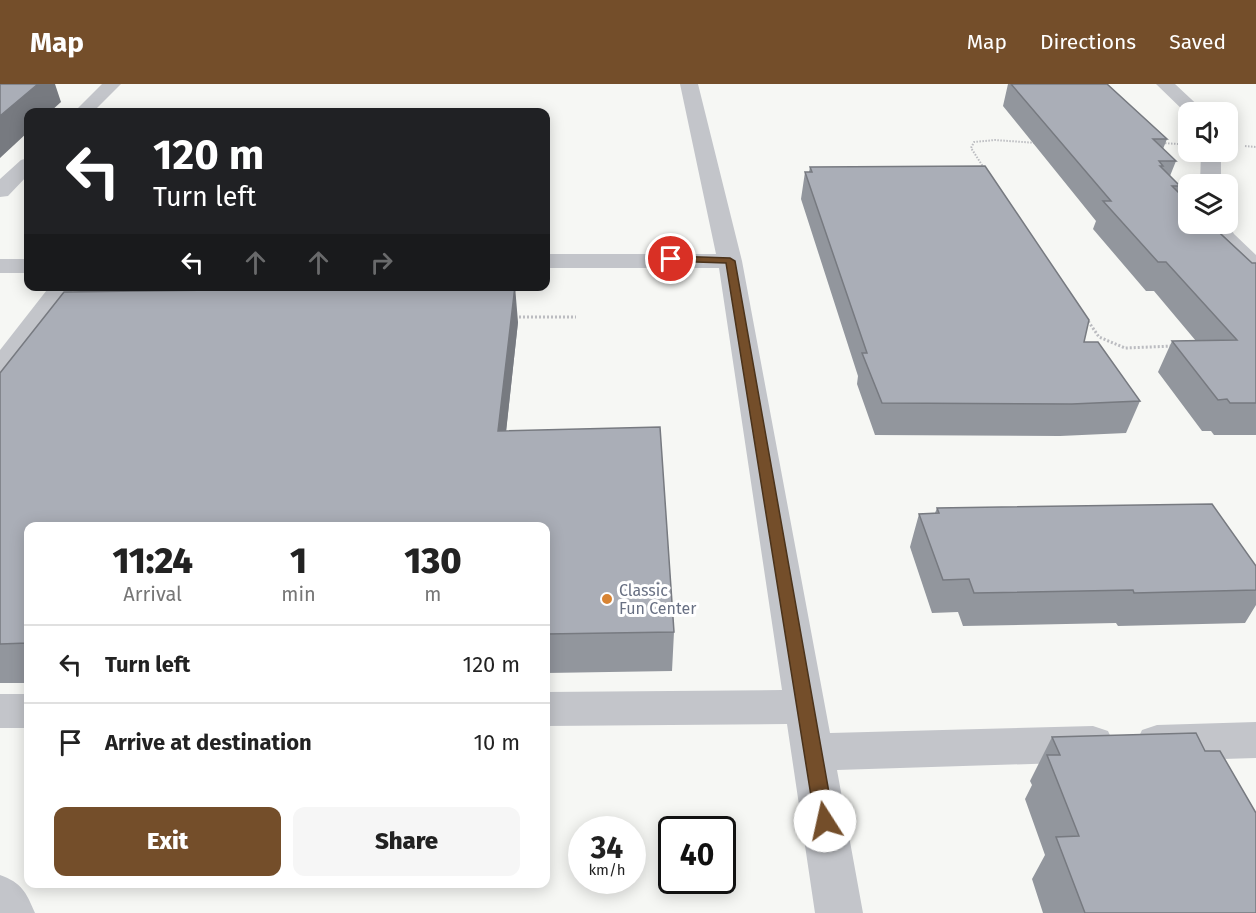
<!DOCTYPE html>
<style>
:root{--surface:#fff;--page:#f6f6f6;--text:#222;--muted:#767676;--line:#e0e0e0;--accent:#744e2a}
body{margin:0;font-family:"Fira Sans",sans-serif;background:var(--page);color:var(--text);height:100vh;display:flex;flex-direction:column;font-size:22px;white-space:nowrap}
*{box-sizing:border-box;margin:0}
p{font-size:20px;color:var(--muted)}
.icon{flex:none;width:33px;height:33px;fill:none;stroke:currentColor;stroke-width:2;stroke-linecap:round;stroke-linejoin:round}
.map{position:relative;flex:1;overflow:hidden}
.details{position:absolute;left:24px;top:438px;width:526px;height:366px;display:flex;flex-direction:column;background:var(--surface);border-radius:12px;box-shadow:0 3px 15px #0003}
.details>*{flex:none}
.banner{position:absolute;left:24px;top:24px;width:526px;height:183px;border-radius:12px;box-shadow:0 3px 15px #0003;background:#202124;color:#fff;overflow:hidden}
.buttons{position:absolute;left:1178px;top:18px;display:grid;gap:12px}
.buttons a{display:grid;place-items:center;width:60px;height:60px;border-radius:12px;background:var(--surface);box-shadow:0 3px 15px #0003;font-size:30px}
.speed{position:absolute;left:568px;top:732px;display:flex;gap:12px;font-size:30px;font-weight:700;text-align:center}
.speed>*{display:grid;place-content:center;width:78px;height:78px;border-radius:50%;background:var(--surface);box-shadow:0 3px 15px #0003;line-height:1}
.speed small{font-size:15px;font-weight:400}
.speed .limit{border:3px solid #111;border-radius:9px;background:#fff;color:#111}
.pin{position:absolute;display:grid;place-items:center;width:51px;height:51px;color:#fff;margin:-26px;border:3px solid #fff;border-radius:50%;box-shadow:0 2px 6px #0007}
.me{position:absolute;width:66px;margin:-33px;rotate:350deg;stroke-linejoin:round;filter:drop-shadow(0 0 4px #0008)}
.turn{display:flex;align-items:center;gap:21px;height:126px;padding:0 30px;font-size:27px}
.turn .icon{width:78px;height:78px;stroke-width:2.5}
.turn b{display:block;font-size:42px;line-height:51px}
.lanes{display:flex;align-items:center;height:57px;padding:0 30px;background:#0003;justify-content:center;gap:30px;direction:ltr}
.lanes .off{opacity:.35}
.eta{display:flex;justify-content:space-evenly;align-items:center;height:102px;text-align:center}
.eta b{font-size:36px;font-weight:800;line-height:42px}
.primary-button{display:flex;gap:12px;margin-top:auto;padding:12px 30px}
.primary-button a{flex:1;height:69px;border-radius:12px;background:var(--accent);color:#fff;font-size:24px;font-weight:800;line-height:69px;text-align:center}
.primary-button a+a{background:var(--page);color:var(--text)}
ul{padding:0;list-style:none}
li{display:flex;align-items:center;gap:18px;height:78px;padding:0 30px;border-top:2px solid var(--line)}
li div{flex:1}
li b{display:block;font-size:22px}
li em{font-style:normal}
header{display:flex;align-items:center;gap:36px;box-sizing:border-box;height:84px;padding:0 30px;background:var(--accent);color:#fff}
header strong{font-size:28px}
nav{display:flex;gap:33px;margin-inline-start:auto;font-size:21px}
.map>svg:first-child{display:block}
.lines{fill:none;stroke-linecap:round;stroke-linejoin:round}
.path-far1{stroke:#bbbcc0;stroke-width:2;stroke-dasharray:1.5 1.5;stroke-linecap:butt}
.path{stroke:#bbbcc0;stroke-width:3;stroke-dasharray:2 2;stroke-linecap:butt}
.minor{fill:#c3c5ca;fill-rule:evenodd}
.wall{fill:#92969d}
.shaded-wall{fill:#777a80}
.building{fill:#aaaeb7;stroke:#777a80;stroke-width:1.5}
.route{fill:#744e2a;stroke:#4b331b;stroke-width:1.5}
.poi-dot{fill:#d88433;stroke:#fff;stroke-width:2}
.labels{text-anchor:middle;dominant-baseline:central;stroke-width:6;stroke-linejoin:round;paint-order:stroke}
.poi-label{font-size:16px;fill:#687083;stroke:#fff;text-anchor:start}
</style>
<header>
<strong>Map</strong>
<nav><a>Map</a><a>Directions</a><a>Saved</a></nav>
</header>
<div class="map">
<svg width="1256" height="829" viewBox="0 0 1256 829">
<rect width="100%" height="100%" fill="#f6f7f4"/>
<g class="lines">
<path class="path-far1" d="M1162 59 1178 60
M1245 62 1256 63
M984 84 971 64 974 58 995 56 1037 59"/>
<path class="path" d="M515 233H576
M1086 234 1099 253 1125 264 1174 262"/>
<path class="minor" d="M102 0H121L93 28H74Z
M680 0H698L742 177 830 649 1093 642 1108 647 1114 660 1108 673 1093 678 837 686 863 829H815L787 640 546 642V608L782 606 719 184H546V170H716Z
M1156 0H1175L1205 28H1188V31Z
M1201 68H1221V100H1200Z
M28 74V91L8 112 0 113V95L21 76Z
M1227 138 1234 150 1256 171V192C1237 188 1215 157 1206 140Z
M0 175H28V189H0Z
M50 202H76L10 290 0 292V266Z
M0 610H28V644H0Z
M1256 638V674L1157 677 1142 672 1136 659 1142 646 1157 641Z
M0 791C22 799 26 808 35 829H0Z"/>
</g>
<path class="wall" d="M1008 0H1107L1167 55 1163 65 1176 77 1170 92 1180 102 1178 108 1252 179H1256V351H1214L1211 347H1202L1158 288 1172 257H1196L1154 207H1146L1093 145 1096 137 1003 22Z
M810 83 1084 258 1140 317 1126 349 1060 352 875 351 857 300 858 292 801 115 805 88H809Z
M518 238 506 347 674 548 672 587 546 589V442H28V599H0V289Z
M937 424 1256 482V521L1245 539 1118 542 1116 539 963 542 958 528 932 529 910 463 919 430 935 429Z
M1052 653 1256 829H1043L1032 795 1045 771 1025 715 1032 701 1030 697Z"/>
<path class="shaded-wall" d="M38 0H55L61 18 50 28H28V48L0 74V32Z
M515 202 518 238 502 385 498 347Z"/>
<path class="building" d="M0 0H38L0 32Z
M1011 0H1107L1167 55H1153L1176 77H1159L1163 82H1160L1180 102H1172L1188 118V140H1210L1252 179H1256V319H1230L1227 315 1218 316 1172 257 1237 256 1166 178H1158L1103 117H1111Z
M985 82 1089 236 1084 258H1098L1140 317 1072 320 882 319 862 269H867L805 88H812L810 83Z
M515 202 498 347 660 343 674 548 546 550V442H28V559L0 560V289L64 208Z
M1212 420 1256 482V506L1134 509 1133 506 974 509 969 495 943 496 919 430 939 429 937 424Z
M1196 649 1205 667H1220L1256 729V829H1085L1056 753 1079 752 1047 671H1060L1052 653Z"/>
<path class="route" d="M671 172 730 174 735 177 834 737 831 743 825 745 818 743 815 737 726 179 667 177V173Z"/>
<circle class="poi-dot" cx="607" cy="515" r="6"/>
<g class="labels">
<g class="poi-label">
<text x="619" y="506">Classic<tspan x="619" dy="18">Fun Center</tspan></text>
</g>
</g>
</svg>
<div class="buttons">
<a><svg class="icon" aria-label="sound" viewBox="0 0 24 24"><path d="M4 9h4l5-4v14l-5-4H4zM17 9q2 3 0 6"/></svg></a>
<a><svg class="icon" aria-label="layers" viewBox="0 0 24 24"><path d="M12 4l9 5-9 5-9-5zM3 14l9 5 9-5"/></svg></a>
</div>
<div class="speed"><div>34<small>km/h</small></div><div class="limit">40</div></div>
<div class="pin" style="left:671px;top:175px;background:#d93025"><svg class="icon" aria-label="arrive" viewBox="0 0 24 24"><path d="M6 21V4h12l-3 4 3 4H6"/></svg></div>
<svg class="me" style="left:825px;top:737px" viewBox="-20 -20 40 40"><circle r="19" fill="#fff"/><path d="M0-13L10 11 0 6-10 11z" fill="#744e2a"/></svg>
<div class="banner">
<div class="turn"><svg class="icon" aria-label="left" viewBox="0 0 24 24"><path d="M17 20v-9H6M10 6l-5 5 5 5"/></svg><div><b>120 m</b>Turn left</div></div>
<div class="lanes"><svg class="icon" aria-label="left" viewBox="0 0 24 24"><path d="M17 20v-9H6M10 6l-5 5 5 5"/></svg><svg class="icon off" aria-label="ahead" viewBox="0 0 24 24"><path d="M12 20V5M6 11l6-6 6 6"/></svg><svg class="icon off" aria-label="ahead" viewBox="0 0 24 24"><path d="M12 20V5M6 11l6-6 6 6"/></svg><svg class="icon off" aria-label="right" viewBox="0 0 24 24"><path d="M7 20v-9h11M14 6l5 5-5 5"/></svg></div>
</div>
<section class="details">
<div class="eta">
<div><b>11:24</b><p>Arrival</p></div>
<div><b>1</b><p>min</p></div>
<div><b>130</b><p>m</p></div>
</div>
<ul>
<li><svg class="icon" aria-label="left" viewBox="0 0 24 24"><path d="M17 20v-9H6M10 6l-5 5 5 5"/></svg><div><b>Turn left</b></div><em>120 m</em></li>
<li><svg class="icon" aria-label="arrive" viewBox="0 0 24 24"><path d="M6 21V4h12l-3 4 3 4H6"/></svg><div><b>Arrive at destination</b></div><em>10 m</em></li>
</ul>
<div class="primary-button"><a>Exit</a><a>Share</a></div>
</section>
</div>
